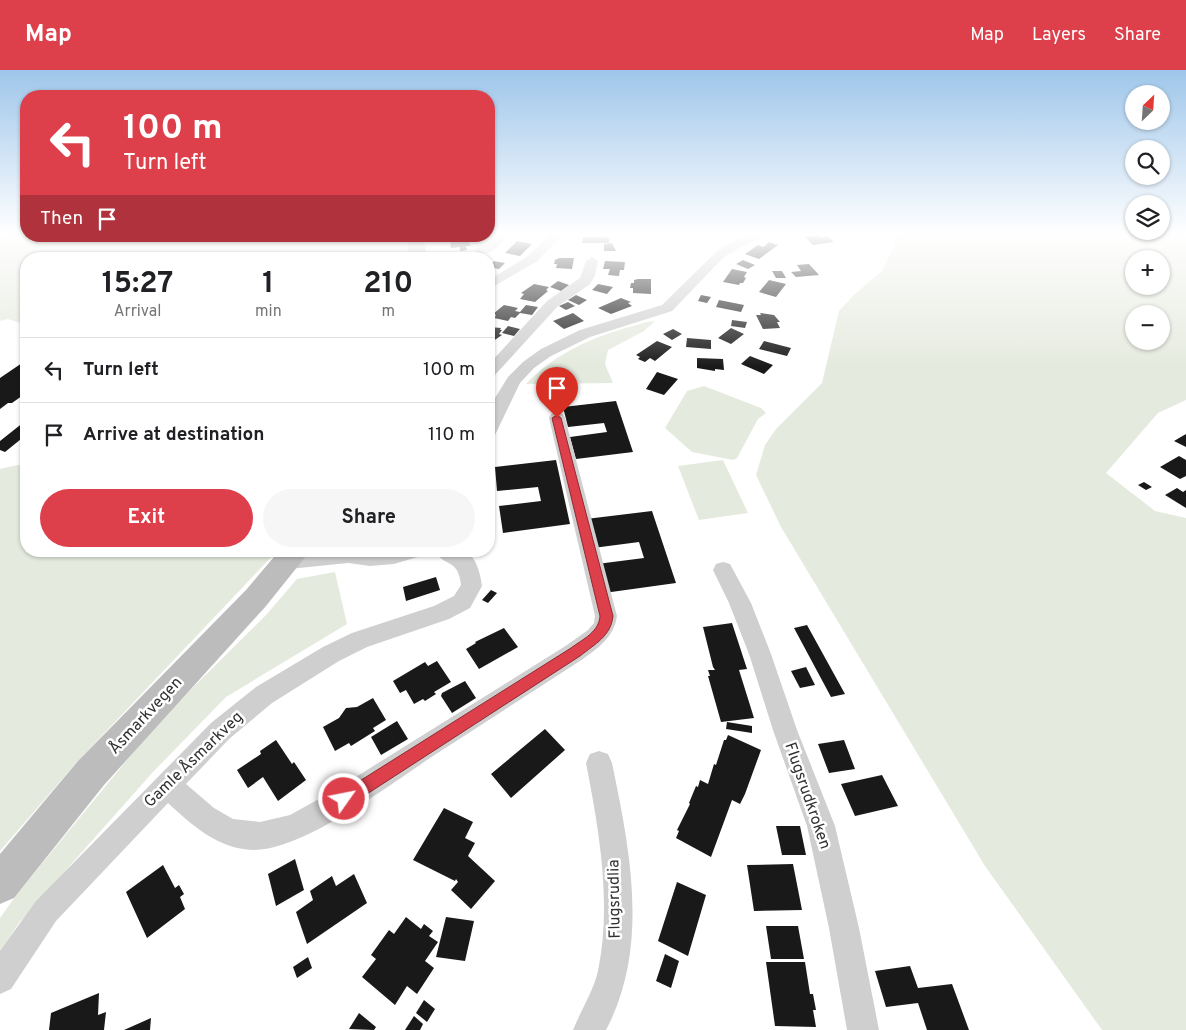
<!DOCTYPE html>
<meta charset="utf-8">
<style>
:root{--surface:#fff;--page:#f6f6f6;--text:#202124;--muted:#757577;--line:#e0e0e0;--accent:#dd3f4b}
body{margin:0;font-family:Overpass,sans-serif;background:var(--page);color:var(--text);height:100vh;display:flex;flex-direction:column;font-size:19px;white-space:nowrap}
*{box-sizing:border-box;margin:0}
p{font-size:16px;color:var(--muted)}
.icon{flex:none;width:28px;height:28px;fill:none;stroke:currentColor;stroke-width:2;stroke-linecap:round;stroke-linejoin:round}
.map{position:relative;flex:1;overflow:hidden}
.sheet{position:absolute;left:20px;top:182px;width:475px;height:305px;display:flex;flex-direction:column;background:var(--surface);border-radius:20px;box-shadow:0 1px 4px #0004}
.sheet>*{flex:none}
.hud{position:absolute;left:20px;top:20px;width:475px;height:152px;border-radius:20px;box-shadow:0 1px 4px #0004;background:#dd3f4b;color:#fff;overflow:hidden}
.needle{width:32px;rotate:25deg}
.fabs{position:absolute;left:1125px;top:15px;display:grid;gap:10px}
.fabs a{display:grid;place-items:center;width:45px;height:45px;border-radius:50%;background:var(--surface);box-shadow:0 1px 4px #0004;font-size:25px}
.pin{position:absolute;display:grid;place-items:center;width:42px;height:42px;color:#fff;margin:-51px -21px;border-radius:50% 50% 50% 0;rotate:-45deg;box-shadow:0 0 5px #0007}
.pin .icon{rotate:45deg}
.me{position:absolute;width:55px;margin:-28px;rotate:57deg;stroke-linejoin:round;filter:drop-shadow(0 0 4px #0008)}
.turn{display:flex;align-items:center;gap:18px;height:105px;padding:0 20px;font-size:22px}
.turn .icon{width:65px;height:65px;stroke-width:2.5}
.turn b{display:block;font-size:35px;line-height:42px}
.then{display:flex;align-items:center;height:48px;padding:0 20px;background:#0003;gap:10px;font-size:19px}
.eta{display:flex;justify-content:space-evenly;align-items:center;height:85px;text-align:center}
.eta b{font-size:30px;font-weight:700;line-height:35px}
.action{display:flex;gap:10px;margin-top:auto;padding:10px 20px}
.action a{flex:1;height:58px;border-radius:30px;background:var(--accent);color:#fff;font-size:20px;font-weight:700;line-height:58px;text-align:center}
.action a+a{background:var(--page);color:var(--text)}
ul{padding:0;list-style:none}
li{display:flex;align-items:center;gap:15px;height:65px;padding:0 20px;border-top:1px solid var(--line)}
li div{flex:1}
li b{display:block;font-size:19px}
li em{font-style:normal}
header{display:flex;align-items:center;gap:30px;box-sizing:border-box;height:70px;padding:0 25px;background:var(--accent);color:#fff}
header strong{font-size:24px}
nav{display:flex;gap:28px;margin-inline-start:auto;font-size:18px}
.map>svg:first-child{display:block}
.green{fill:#e5eade;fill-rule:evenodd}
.building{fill:#191919}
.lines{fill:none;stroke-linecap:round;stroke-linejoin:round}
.street{fill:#cfcfcf;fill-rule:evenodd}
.secondary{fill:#bcbcbc;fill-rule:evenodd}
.route{fill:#dd3f4b;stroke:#902931}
.labels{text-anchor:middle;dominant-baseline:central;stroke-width:5;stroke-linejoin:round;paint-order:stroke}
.near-street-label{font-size:16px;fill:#323232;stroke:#fff}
</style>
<header>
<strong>Map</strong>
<nav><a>Map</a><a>Layers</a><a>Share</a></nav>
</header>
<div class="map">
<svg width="1186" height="960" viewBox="0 0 1186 960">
<rect width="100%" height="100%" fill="#fff"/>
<path class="green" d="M13 162H26V166H407L409 189H26V255L8 249 0 251V168Z
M897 162H1186V330L1158 343 1106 403 1155 441 1186 448V960H1102L985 796 781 457 756 405 765 375 776 359 822 313 839 241 854 225 882 201 895 174ZM1134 189H1161V216H1134ZM1134 244H1161V271H1134Z
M655 251 644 261 608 280 605 294 613 313 526 314C554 284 591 268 629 257 638 255 647 251 655 251Z
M704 316 761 338 766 343 758 349 737 388 733 390 692 382 665 358 687 321Z
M723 390 748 443 699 450 678 396Z
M17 395 26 396V481H277L77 692 0 781V399Z
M335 502 347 554 226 627 153 702 19 853 0 882V848L17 824 159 651 266 545 297 509Z"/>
<path class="building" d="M819 165 821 167 828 166 834 172 813 175 805 167Z
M449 166H468L470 176H466L467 180 460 181V177L451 178Z
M583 167H605L609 168V173H582Z
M517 171 532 174 520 186 505 183Z
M769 172 778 175 759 189 745 184 758 175 763 177Z
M612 173 616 181H604V174Z
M559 188H574L572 199 556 198 557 194H554L555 190Z
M743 190 755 195 748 199 736 194Z
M494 191 505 193 499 199 489 197Z
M605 191 625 192 624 200H620L619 206 608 205 610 199H603Z
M809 194 819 205 796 207 791 202 801 201 797 195Z
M732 199 747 202 744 207 746 208 743 213H740L739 215 723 212Z
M772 201H782L786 208H776Z
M638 209H651V224L633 223V218H630L631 213H634V210Z
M769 210 786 214 776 227 759 222Z
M558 211 569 215 561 221 550 217Z
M534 214 549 217 546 220 548 221 535 232 520 229 524 224 521 223Z
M598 214 613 217 607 224 592 220Z
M576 225 587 230 579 235 568 230Z
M701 225 711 227 707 233 698 231Z
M621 228 631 232 628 233 632 236 611 244 598 238Z
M719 230 744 235 741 242 716 237Z
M568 232 575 236 566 240 559 236Z
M504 235 518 238 515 241 520 242 526 235 538 237 532 245 520 243 515 248 511 247 508 251 494 248 496 245 493 244Z
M573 243 584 251 564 259 553 251Z
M760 243 774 245 780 252H777L780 258 763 259 756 245H761Z
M732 250 747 252 745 258 731 256Z
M508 256 520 259 514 266 502 263Z
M490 257 501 258 500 260H502L499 264 502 265 489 274Z
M731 258 744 264 731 274 718 268Z
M673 259 682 264 672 270 663 264Z
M687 268 711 270V279L686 277Z
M657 271 672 277 655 291 650 288 645 292 638 289 640 287 636 285Z
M764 271 791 278 787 286 759 279Z
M750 286 773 295 764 304 741 294Z
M697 288 723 289 724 300 715 299V301L697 298Z
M22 293 26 294V323L12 333H8L0 339V308Z
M657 302 678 309 664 325 646 319Z
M616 331 633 382 576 389 570 367 607 362 604 353 568 357 563 337Z
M24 352 26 353V365L5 382 0 380V371Z
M1186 364V377L1174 371Z
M1179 386 1186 390V406L1180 409 1160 397Z
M556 390 570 454 503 463 499 436 541 431 538 417 497 421 495 397Z
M1144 412 1152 417 1146 420 1138 415Z
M1177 418 1183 422 1186 420V438L1165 425Z
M652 441 676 513 604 523 597 494 644 488 639 472 593 478 586 449Z
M436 507 440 520 406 531 403 517Z
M491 520 497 523 488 533 482 530Z
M732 553 747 599 739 600 754 648 721 652 708 606H710L708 600H715L713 597 703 557Z
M807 555 845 624 831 627 794 558Z
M504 558 518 577 479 599 466 579 476 573 475 572Z
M437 591 451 612 434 622 436 624 425 631 423 629 414 634 406 620 400 623 393 611 425 592 428 596Z
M806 597 815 615 800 618 791 601Z
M465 611 476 628 452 643 441 626 442 623Z
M373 628 386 650 373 658 375 661 351 676 349 673 335 681 323 657 339 648 346 638 357 637Z
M397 651 408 669 381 685 371 667Z
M727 652 752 656V663L726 659Z
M545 659 565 680 511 728 491 704Z
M728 665 761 680 745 724 740 734 732 730 711 787 676 768 679 761 677 760 690 734 689 733 696 716 698 717 700 710 708 714 714 694 716 695 724 670H726Z
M276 670 292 694 294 692 306 710 278 731 263 707 248 718 237 700 261 684 260 681Z
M844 670 855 699 829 703 818 674Z
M882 705 898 736 855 746 841 714Z
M444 738 473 752 465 768 475 773 468 786 495 811 471 839 451 820 458 812 456 809 455 811 413 790Z
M776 756H800L806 785H782Z
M295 789 304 820 276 836 268 804Z
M793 794 802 840 754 841 747 795Z
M163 795 175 818 179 815 184 824 180 827 185 839 147 868 126 822Z
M354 804 367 833 307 874 296 842 313 830 310 821 332 806 336 816Z
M677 812 706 825 688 886 658 871Z
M406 847 421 859 424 854 433 861 429 866 438 872 425 891 434 898 417 924 407 916 395 935 362 907 376 889 371 885 389 860 394 864Z
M446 847 474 851 465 891 436 887Z
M766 856H798L804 889H771Z
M665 884 679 891 671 918 656 911Z
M308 887 312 898 297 908 293 897Z
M766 892H805L810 924H813L816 940H813L816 957 775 956Z
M910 896 918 918 952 914 969 960H927L918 933 886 937 875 901Z
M99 923 98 945 106 942 104 960H49L51 943Z
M424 930 435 939 427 952 416 943Z
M359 943 376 957 374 960 349 959Z
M414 946 423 954 420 960H405Z
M151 948 150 960H124Z"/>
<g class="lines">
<path class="street" d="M498 162H510C502 174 492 187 477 183L475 180 477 177 491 172Z
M553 162H566L536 192 489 219V210L528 186Z
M754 162H773L739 178 724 187 672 241 590 267 551 286 534 298 520 313 495 365 489 366V342L495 328 508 307 523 292 541 279 580 260 662 235 716 182 730 173Z
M592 187 598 191 595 205 590 214 557 237 494 306 489 308V294L547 231 580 208 586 191Z
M557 343 563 344 565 348 617 546C614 567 599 577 583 589 533 621 483 654 433 686 391 714 302 781 253 780 218 779 192 755 168 733L56 851 11 919 0 924V881L36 831 211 653 256 617 323 577 352 563 434 536 454 526 461 515C458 487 444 498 435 481 444 481 455 479 464 481 476 484 481 506 482 516L470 538 449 549 367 577 339 591 272 633 229 669 186 714 214 738 233 749 260 752 290 745 335 720 567 575 588 560 594 553 595 546 549 348 551 344Z
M308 481H424L421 486 394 494 370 496 348 493 289 499 282 497 279 491 282 485Z
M723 492 730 494 751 533 771 584 797 660 835 756 859 858 879 960H847L829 858 807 756 773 660 749 584 729 533 713 500 716 494Z
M599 681 608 684 612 693C630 780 650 877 606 960H573C581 940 593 922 598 901 612 833 599 760 586 693L590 684Z"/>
<path class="secondary" d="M407 166H423L427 189H409Z
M279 481H310L266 536 104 715 14 828 0 834V784L78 691 246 520Z"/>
</g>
<linearGradient id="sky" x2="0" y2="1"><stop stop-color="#9ec6ea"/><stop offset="0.55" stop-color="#fff"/><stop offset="1" stop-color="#fff" stop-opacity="0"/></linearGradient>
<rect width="1186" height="297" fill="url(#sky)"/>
<path class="route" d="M557 345 561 348 613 546C611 566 595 574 580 586L350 735 344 737 339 735 337 729 339 724 571 578C583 569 599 562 600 546L552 348Z"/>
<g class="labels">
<g class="near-street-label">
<text transform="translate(146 646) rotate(-47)">Åsmarkvegen</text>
<text transform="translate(194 690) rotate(-44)">Gamle Åsmarkveg</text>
<text transform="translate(807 726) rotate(71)">Flugsrudkroken</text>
<text transform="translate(615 829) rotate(-91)">Flugsrudlia</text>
</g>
</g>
</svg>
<div class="fabs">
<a><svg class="needle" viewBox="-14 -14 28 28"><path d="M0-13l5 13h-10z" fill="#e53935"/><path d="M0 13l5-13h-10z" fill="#757577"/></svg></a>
<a><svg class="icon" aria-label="search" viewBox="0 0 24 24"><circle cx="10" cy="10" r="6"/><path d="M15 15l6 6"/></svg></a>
<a><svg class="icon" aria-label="layers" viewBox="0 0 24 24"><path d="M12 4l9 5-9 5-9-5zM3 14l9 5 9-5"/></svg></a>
<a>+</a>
<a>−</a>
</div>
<div class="pin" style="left:557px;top:348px;background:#d93025"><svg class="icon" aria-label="arrive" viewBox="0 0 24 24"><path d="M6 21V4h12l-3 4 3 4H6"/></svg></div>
<svg class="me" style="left:344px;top:729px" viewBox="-20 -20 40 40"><circle r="17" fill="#dd3f4b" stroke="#fff" stroke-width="3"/><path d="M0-11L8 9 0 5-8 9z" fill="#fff"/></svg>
<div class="hud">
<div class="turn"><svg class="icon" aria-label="left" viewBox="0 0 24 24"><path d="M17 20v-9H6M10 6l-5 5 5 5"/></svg><div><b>100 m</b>Turn left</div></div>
<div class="then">Then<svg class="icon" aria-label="arrive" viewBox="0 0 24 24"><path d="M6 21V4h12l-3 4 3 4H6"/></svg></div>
</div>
<section class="sheet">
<div class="eta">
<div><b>15:27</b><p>Arrival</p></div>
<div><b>1</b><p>min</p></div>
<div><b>210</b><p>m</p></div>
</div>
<ul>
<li><svg class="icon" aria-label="left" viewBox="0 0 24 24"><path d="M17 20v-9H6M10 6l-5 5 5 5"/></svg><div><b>Turn left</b></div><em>100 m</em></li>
<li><svg class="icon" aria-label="arrive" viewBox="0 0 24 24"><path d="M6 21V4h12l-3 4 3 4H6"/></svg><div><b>Arrive at destination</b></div><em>110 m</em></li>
</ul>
<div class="action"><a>Exit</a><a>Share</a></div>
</section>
</div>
